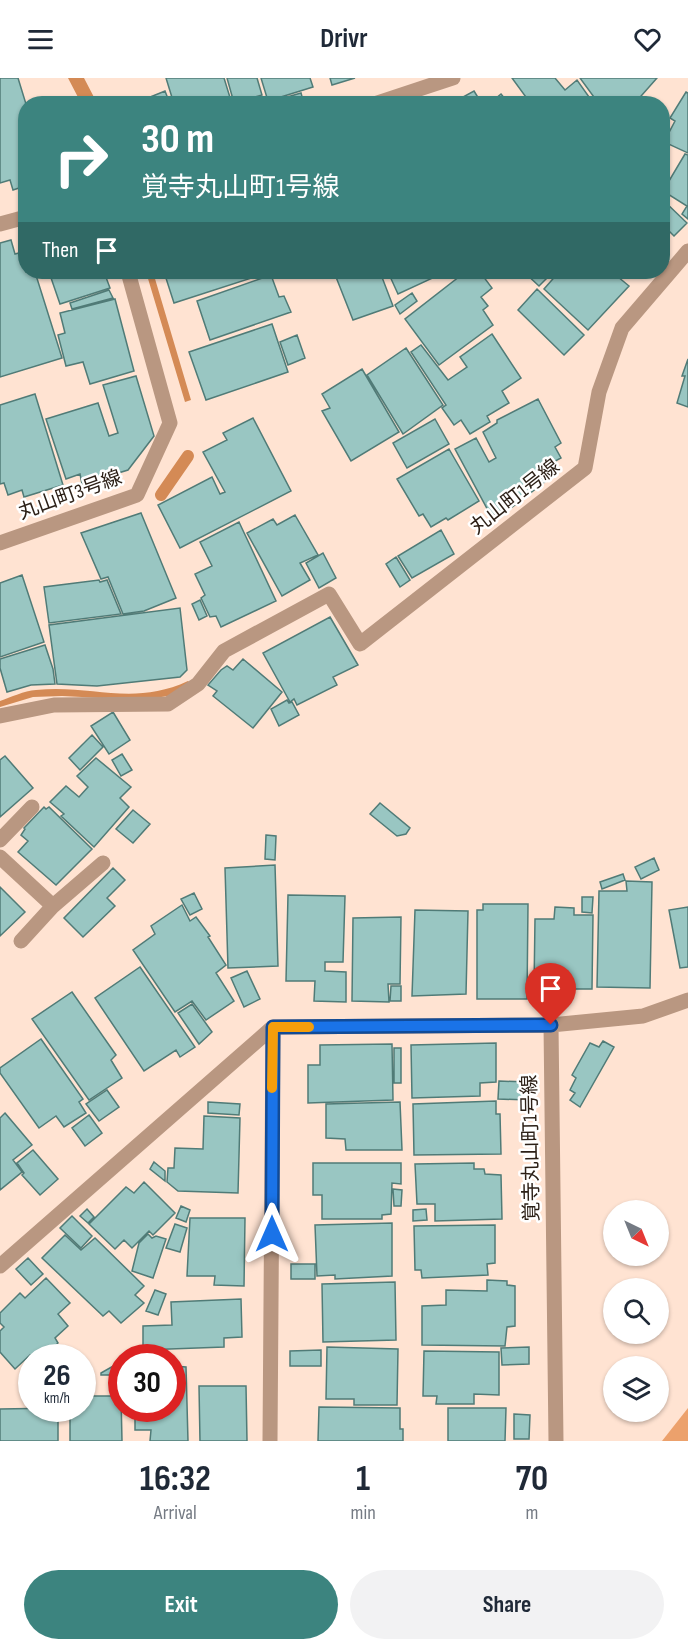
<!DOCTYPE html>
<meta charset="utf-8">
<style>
:root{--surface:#fff;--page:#f2f2f3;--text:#1f2937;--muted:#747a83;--accent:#3c847f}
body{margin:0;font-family:"Sofia Sans Condensed","Noto Sans JP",sans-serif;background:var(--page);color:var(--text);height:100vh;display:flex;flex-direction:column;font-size:22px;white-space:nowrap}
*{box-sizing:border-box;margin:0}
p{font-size:20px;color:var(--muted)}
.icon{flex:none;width:33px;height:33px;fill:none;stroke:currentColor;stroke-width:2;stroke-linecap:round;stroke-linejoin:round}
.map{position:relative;height:1363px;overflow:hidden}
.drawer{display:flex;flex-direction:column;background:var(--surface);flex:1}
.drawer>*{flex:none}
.top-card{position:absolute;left:18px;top:18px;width:652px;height:183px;border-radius:24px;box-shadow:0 2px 4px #0004;background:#3c847f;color:#fff;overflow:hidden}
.needle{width:39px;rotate:137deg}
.buttons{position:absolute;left:603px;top:1122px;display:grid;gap:12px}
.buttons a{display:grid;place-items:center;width:66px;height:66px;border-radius:50%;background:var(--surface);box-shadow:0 2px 4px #0004;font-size:30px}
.speed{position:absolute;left:18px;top:1266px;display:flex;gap:12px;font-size:30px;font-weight:700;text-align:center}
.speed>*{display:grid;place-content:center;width:78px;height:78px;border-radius:50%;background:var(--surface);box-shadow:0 2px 4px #0004;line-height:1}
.speed small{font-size:15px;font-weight:400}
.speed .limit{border:9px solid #d22;background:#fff;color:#111}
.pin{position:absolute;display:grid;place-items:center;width:51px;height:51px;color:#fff;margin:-62px -26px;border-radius:50% 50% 50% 0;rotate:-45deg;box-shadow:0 0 6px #0007}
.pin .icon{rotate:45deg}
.me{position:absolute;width:66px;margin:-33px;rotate:0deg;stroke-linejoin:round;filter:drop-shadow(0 0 4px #0008)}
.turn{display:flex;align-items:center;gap:21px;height:126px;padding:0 24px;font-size:27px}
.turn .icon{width:78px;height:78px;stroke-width:2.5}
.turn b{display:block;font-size:42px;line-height:51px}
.then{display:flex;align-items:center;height:57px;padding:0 24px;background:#0003;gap:12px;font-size:22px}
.eta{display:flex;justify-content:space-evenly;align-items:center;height:102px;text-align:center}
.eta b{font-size:36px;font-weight:700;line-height:42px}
.button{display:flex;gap:12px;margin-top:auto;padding:12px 24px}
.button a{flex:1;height:69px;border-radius:36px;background:var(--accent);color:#fff;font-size:24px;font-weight:700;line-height:69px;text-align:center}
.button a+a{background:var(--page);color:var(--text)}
header{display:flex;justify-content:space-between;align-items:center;height:78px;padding:0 24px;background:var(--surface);font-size:27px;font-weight:700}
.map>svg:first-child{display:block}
.forest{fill:#eca16c}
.water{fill:#d48a55}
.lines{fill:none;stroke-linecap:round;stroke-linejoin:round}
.stream{stroke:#d48a55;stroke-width:12}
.building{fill:#99c6c2;stroke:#507b77;stroke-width:1.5}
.minor{stroke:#b99781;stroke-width:15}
.route-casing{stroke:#114b97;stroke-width:15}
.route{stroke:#1a73e8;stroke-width:10}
.slow{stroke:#f59e0b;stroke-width:10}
.labels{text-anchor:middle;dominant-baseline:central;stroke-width:5;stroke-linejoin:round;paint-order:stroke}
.street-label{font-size:20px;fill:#2c2017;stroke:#fff}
</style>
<header><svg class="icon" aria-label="menu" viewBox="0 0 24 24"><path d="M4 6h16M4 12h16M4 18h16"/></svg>Drivr<svg class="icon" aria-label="heart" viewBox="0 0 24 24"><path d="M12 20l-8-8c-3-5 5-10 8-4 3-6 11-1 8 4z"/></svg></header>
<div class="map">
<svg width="688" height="1363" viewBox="0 0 688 1363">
<rect width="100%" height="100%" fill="#ffe3d2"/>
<path class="forest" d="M688 1330V1363H662Z"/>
<path class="water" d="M68 0H84L97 25H81Z
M146 194H153L191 322 185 324Z
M188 603 191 606 175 617 141 622 62 618 33 619 0 629V623C11 619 24 613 36 612 91 606 132 629 188 603Z"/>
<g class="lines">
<path class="stream" d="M161 417 188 378"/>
</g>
<path class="building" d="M0 0H18L26 26 25 120 22 109 13 112 10 102 0 105Z
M166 0H224L232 26H174Z
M227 0H257L262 17 234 25Z
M261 0H310L313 9 268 23Z
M330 0H355L332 7Z
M512 0H555L565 12 577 2 594 26H531Z
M580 0H657L634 26H599Z
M165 13 170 26H133Z
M474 13 482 26H467L463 19Z
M686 14 688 15V75L664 64 675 43 670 40Z
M301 15 304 26H270V24Z
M501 16 509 26H489Z
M685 76 688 77V141L682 136 687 128 663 113Z
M663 122 687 145 674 158 663 147Z
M11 162 15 176 26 173V194H35L62 280 0 299V165Z
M49 194H104L110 210 60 226Z
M164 194H264V196L174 225Z
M334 194H380L393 228 353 242Z
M388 194H435L437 198 398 216Z
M470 194H480L492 210 481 219 488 228 483 232 493 247 439 287 405 241 464 195 466 197Z
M524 194H553L539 208Z
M559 194H612L629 208 588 252 544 211Z
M271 197 279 219 284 218 291 234 210 262 197 223Z
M537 211 584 257 564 277 518 232Z
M109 212 113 220 72 231 70 225Z
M412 215 417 223 400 236 395 227Z
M115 221 134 293 90 306 83 284 66 288 58 257 65 255 60 235Z
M272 246 288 294 206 322 189 274Z
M492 256 521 300 502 313 509 325 487 338 490 344 470 356 461 342 454 347 442 330 446 327 411 274 421 267 448 302 467 289 460 279Z
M297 257 305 280 288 287 280 264Z
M406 270 443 327 403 356 367 297Z
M688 281V329L677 325 685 298H682Z
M362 291 399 354 351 383 322 333 330 330 322 316Z
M136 298 154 358 128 392 82 406 80 396 66 401 46 341 98 325 109 358 118 355 103 307Z
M35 316 63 407 24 419 22 412 8 417 4 405 0 406V327Z
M538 321 561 365 555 369 561 380 546 388 551 399 511 430 509 428 491 438 455 371 476 360 489 384 496 380 483 354 497 345V342Z
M253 340 291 413 180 470 158 427 212 399 220 416 225 414 203 374 227 362 223 355Z
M435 341 449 366 407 390 393 365Z
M449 371 479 423 448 442 446 440 431 449 423 436 419 438 397 401Z
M141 435 176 520 144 533 123 536 108 499 101 501 81 455Z
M295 437 318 477 300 485 310 502 282 518 247 455 273 441 277 447Z
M239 444 276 523 221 549 216 538 210 539 201 520 205 517 195 496 212 488 200 464Z
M441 452 454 476 412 500 398 478Z
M323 475 336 500 319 510 306 485Z
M396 479 410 502 400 509 386 486Z
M22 497 44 564 0 579V505Z
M99 502 100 504 107 502 121 536 49 545 44 509Z
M200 522 207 538 199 542 192 526Z
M180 530 187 592 180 599 97 608 57 606 49 547Z
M330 539 358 587 333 599 337 607 297 627 294 621 290 624 263 575Z
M45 567 53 591 55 606 31 607 7 614 0 590V581Z
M243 581 282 614 253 650 213 618 217 613 208 607 221 592 227 588 233 592Z
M287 622 289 625 292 624 299 637 279 648 271 631Z
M113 634 130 662 109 676 91 648Z
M92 657 103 669 80 692 69 680Z
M122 676 132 692 121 698 112 682Z
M5 678 33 710 0 739V682Z
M96 680 131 709 120 720 129 729 94 769 61 738 64 736 50 724 66 708 79 719 88 709 77 698Z
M380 725 410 750 406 756 397 758 370 736Z
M44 729 46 731 49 729 92 771 56 807 18 774 28 763 21 757 25 751 24 750Z
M133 732 150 746 133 765 116 751Z
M266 757 276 758 275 782 265 781Z
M654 780 659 792 641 801 635 789Z
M275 787 278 888 228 890 225 790Z
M113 790 125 802 107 820 115 828 83 859 64 840Z
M623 796 625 802 602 811 600 804Z
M626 803 652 804 650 910 597 909 599 813H627Z
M0 809 25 834 0 858Z
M194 815 202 831 190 837 181 821Z
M288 817 345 818 343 884H325V893L346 894V924L314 923 315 903H286Z
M582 819H593L592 835 582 834Z
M483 826H528L527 921H477V832H483Z
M182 827 190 843 196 839 210 858 208 859 226 887 216 895 234 923 206 942 192 923 175 934 133 872 155 856 151 848Z
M555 829 574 830V837H593L592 911H534L535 841H554Z
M688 829V889L680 890 669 832Z
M415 832 468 833 466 916 412 918Z
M401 839 400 906H388L389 924 352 923 353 840Z
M140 889 195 969 180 979 176 972 144 993 95 920Z
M247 893 260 921 244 929 231 900Z
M391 908H401V923H390Z
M72 914 116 977 111 982 122 1000 89 1022 32 941Z
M192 926 212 954 199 966 178 935Z
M41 961 83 1021 79 1024 86 1035 64 1049 56 1038 39 1050 0 995V990Z
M603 963 614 969 580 1029 570 1022 575 1015 570 1012 576 1000 572 997 590 965 599 969Z
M496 965V1004L480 1005V1018L412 1020 411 967Z
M392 966 393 1022 308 1025V987H320V967Z
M394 970H401V1005H394Z
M499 1003 528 1004V1022L498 1021Z
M107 1012 119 1029 99 1043 86 1026Z
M496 1023V1036H500L501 1076 414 1077 413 1026Z
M208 1024 240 1026 239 1037 208 1035Z
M400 1024 402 1072H346L345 1061 326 1060V1026Z
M5 1035 32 1067 13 1082 22 1094 0 1112V1040Z
M89 1037 102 1055 85 1068 72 1050Z
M204 1038 240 1040 238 1115 178 1113 167 1104 168 1090H174L175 1070 203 1071Z
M33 1072 58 1101 40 1117 22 1097 24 1095 17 1085Z
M154 1084 165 1093V1103L150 1091Z
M313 1085H401V1106L392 1105 391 1136 382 1137V1141H322V1117H313Z
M474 1085V1091H484L485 1096 501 1097 502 1141 435 1143V1126H417L415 1086Z
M144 1104 175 1135 153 1157 149 1153 132 1170 124 1162 115 1171 89 1146 126 1109 134 1115Z
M393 1111 402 1112 401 1128H394Z
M181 1128 190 1132 186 1144 176 1140Z
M87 1131 94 1139 88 1145 80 1138Z
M426 1131 427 1142 413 1143V1132Z
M72 1138 92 1158 81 1170 60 1150Z
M190 1140H245L244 1208 214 1207 215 1198H187Z
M392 1145V1198L335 1201V1197L317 1198 315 1147Z
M175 1146 187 1150 180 1174 166 1170Z
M495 1147V1185L487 1186 488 1197 422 1200 421 1192H415L414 1148Z
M148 1156 152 1160 156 1158 166 1161 153 1200 132 1193 139 1165Z
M65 1157 81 1172 95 1160 144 1208 135 1217 144 1225 121 1245 109 1233 103 1238 42 1180Z
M28 1180 43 1196 31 1207 16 1191Z
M291 1186H315V1201H291Z
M46 1200 70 1225 58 1236 68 1248 55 1260 58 1265 43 1280H33L30 1277 15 1291 0 1274V1253L4 1249 0 1245V1235L20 1215 25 1220Z
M487 1202 507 1203V1207L515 1208V1248L507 1249 505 1268 422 1267V1228L446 1227V1212L487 1213Z
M395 1204 396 1262 323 1264 322 1206Z
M155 1212 166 1216 158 1237 146 1233Z
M241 1221 242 1259 224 1260V1269L143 1272V1248L172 1247 171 1224Z
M327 1269 398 1271 397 1327H354V1321H326Z
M529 1269V1286L502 1287 501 1270Z
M321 1272V1288H290V1273Z
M424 1273 499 1274V1317L474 1316V1326H436L437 1318H423Z
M122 1283V1297H101V1295Z
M172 1288 186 1289 188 1363H150L151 1352H135V1330H172Z
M199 1308H246L247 1363H200Z
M82 1318H121L122 1363H70V1330H82Z
M319 1329 400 1330V1351H403V1363H318Z
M58 1330V1363H0V1331Z
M448 1330H506L505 1363H448Z
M514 1336 530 1337 529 1361H514Z"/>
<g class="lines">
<path class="minor" d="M374 26 453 0
M0 146 26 139
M0 465 137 417 170 345 128 194
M0 638 54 627 168 626 198 606 224 573 329 516 360 566 585 390 599 314 622 250 688 173
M0 762 32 729
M0 779 53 828
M21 863 53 828 103 785
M551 947 643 938 688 922
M0 1188 273 949 551 947 556 1363
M270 1363 273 949"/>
</g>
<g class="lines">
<g class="route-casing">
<path id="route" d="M272 1156 273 949 551 947"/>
</g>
<use href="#route" class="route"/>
<path class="slow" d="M272 1010 273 949H309"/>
</g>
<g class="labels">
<g class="street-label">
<text transform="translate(70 417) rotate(-20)">丸山町3号線</text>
<text transform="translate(515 419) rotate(-38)">丸山町1号線</text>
<text transform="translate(531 1070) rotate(-91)">覚寺丸山町1号線</text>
</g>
</g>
</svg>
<div class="buttons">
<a><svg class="needle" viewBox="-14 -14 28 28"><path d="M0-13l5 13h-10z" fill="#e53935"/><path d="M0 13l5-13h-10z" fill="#747a83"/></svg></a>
<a><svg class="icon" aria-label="search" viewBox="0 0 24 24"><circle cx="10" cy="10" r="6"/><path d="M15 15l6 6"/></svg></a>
<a><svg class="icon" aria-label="layers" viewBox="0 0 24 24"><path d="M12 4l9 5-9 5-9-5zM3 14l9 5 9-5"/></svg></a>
</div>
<div class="speed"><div>26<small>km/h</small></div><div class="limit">30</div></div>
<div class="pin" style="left:551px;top:947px;background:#d93025"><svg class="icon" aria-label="arrive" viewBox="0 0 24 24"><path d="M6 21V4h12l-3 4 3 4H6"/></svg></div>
<svg class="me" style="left:272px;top:1156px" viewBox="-20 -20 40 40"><path d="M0-17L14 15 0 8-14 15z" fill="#1a73e8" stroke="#fff" stroke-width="4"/></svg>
<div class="top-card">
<div class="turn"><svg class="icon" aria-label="right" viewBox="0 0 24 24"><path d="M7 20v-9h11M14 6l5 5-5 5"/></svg><div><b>30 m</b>覚寺丸山町1号線</div></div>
<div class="then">Then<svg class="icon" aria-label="arrive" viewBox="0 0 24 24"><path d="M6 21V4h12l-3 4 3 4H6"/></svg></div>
</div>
</div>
<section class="drawer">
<div class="eta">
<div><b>16:32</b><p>Arrival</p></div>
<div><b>1</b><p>min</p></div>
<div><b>70</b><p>m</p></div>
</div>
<div class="button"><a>Exit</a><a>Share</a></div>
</section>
